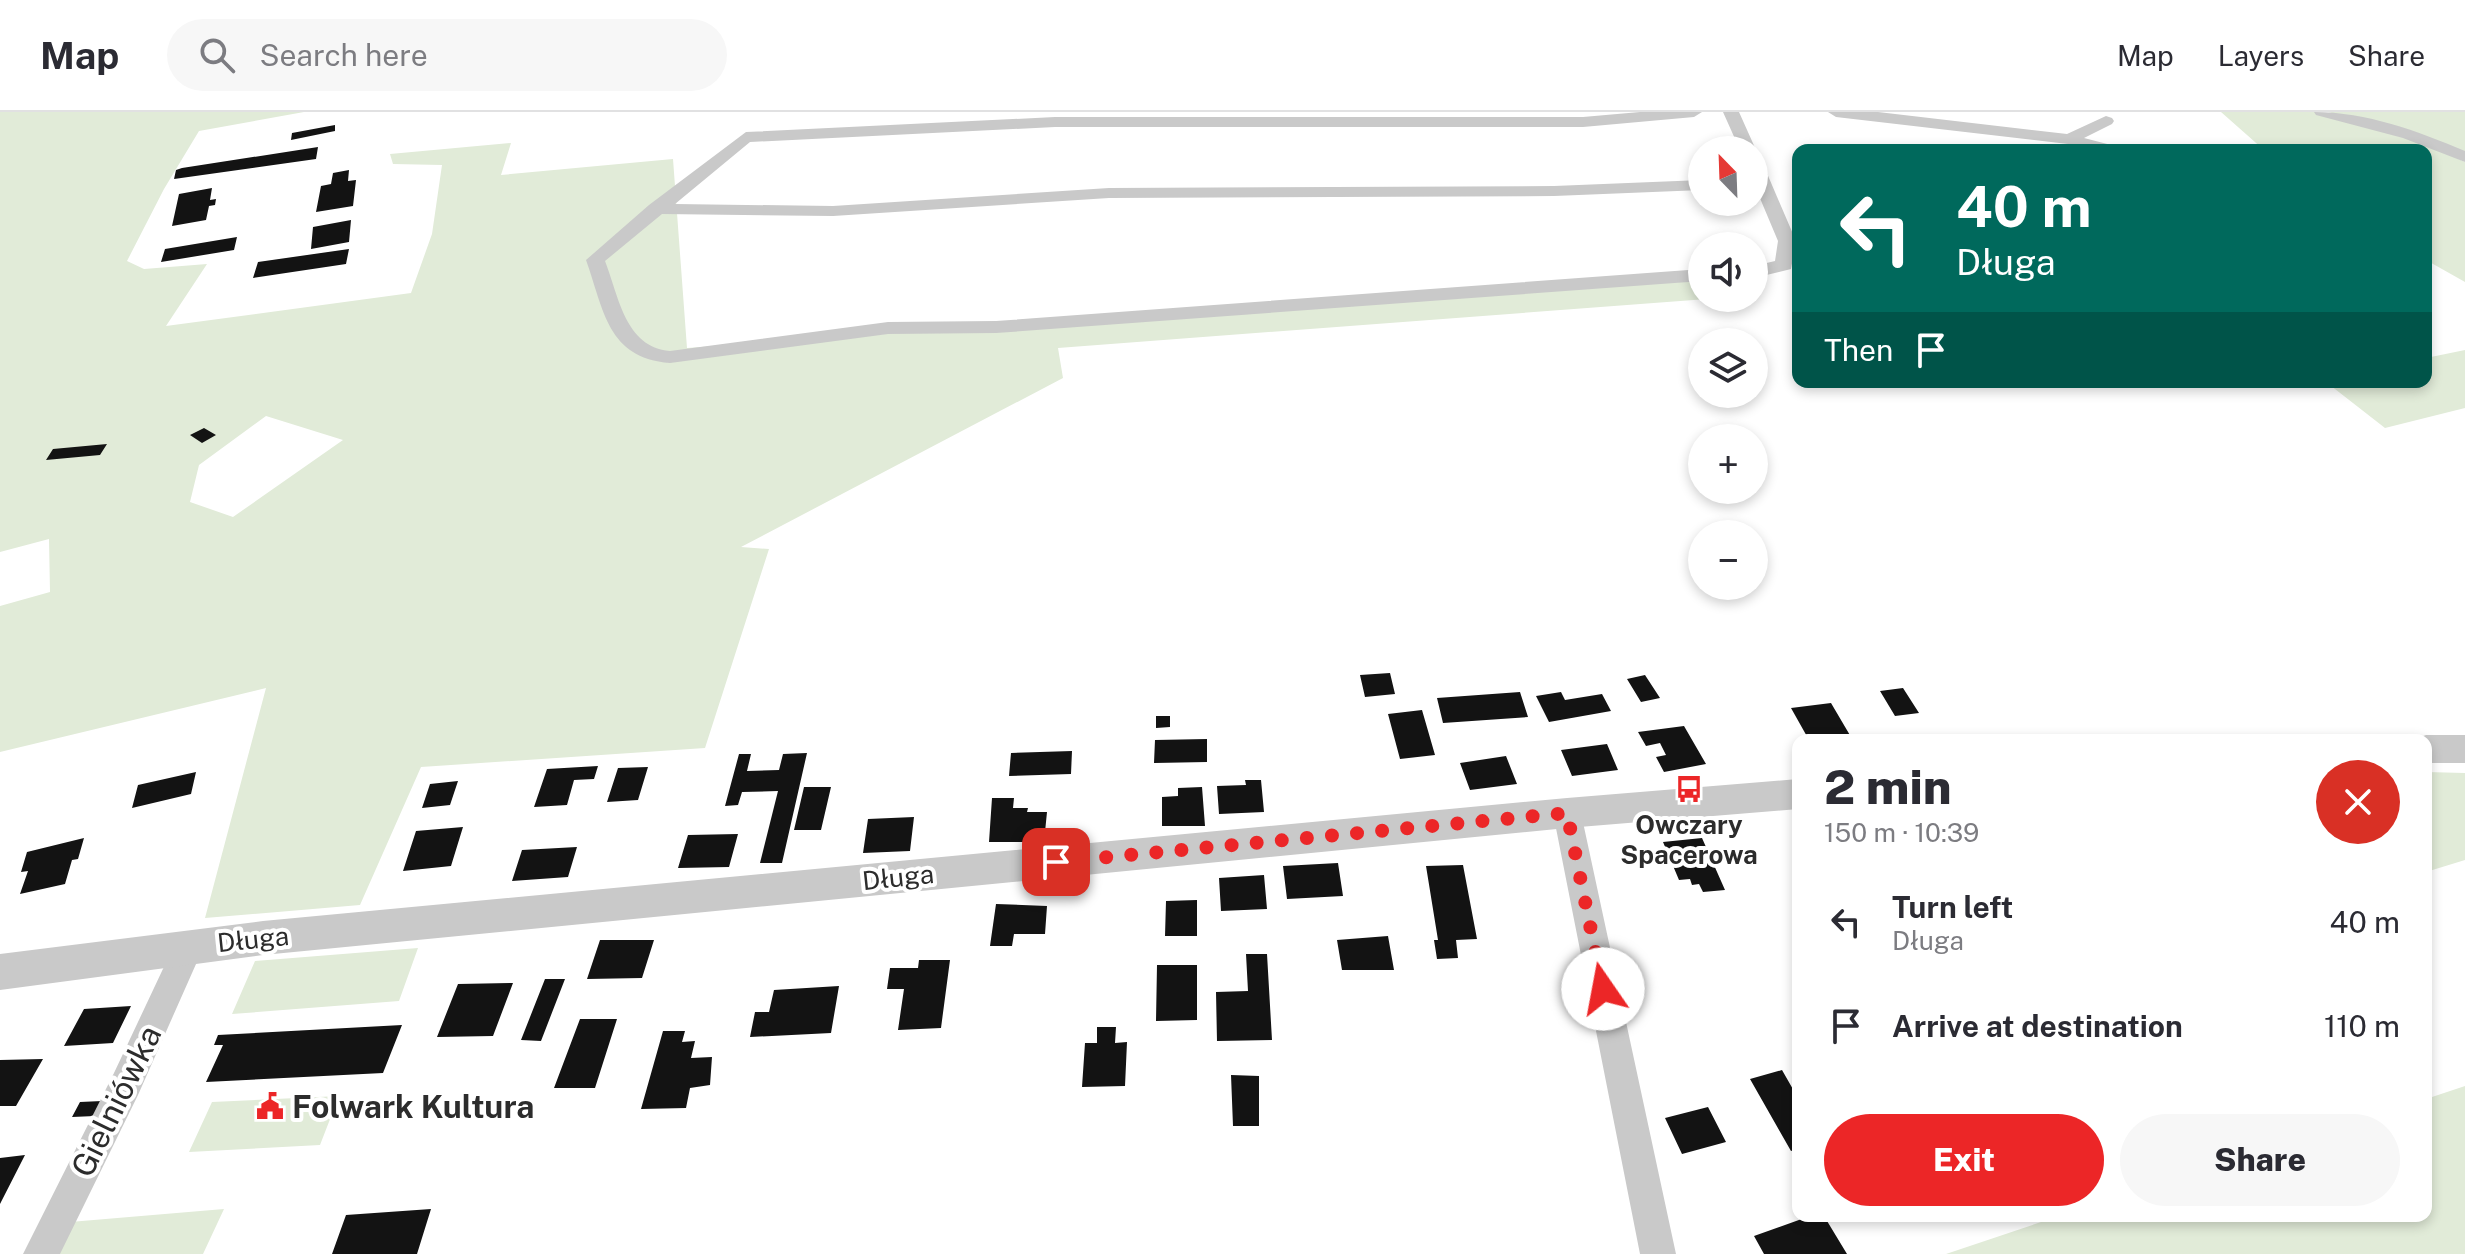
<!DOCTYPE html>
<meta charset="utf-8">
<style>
:root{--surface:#fff;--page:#f7f7f7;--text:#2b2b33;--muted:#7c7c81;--line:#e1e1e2;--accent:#ec2627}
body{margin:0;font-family:"Public Sans",sans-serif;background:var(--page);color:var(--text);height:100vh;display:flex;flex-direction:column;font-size:30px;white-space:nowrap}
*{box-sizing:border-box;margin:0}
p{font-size:26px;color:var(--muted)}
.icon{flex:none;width:44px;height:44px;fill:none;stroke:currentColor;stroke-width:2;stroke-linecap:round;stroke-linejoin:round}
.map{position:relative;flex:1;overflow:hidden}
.drawer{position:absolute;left:1792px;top:622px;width:640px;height:488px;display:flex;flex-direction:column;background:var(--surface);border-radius:16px;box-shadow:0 4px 12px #0003}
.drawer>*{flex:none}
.top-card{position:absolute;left:1792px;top:32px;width:640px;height:244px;border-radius:16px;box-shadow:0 4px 12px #0003;background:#00695c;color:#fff;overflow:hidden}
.needle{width:52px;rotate:337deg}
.buttons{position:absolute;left:1688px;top:24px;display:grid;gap:16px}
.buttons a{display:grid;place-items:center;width:80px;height:80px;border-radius:50%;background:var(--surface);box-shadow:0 4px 12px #0003;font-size:40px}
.pin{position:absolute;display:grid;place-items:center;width:68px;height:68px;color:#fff;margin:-34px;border-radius:16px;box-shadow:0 4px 12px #0006}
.me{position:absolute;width:88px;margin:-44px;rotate:348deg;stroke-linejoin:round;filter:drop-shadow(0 0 6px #0008)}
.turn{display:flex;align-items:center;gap:28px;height:168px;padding:0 32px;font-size:36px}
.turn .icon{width:104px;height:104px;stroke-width:2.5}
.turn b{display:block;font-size:56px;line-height:68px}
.then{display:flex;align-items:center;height:76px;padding:0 32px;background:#0003;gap:16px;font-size:30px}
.round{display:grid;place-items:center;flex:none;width:84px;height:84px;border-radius:42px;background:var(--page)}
.headline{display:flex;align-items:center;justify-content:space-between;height:136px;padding:0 32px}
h1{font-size:48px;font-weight:800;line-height:60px}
.button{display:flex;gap:16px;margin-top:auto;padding:16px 32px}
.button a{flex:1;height:92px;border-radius:48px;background:var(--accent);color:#fff;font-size:32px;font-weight:800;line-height:92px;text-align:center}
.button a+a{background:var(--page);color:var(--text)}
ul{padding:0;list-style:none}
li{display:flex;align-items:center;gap:24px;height:104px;padding:0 32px}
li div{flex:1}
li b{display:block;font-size:30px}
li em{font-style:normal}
header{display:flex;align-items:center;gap:48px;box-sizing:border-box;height:112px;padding:0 40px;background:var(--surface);border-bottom:2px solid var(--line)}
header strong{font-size:38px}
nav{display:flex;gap:44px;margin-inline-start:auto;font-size:28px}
.search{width:560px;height:72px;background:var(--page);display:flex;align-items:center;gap:20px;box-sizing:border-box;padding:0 28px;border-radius:44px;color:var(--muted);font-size:30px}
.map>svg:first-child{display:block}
.green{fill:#e1ebd8;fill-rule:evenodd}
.building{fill:#131313}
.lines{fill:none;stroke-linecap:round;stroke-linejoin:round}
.minor{fill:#c9c9c9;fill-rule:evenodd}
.tertiary{fill:#c9c9c9;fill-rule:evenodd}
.route{stroke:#ec2627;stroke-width:14;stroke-dasharray:0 25.2}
.labels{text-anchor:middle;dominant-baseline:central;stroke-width:8;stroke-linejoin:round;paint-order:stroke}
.poi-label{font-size:26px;font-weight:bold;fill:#2c2c2c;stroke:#fff}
.street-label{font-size:26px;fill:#2c2c2c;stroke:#fff}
.near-street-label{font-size:32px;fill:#2c2c2c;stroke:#fff}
.near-poi-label{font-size:32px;font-weight:bold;fill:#2c2c2c;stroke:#fff;text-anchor:start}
</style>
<header>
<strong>Map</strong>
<div class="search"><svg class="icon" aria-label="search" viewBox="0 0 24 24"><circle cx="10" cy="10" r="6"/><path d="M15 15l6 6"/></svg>Search here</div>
<nav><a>Map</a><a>Layers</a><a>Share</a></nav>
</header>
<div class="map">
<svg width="2465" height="1142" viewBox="0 0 2465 1142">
<rect width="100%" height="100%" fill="#fff"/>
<path class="green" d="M0 0H304L199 19 164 77 127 149 144 157 207 152 166 214 411 181 432 122 442 53 393 52 390 42 511 31 501 63 673 47 687 236 1697 164 1702 186 1707 187 1058 236 1063 266 741 435 769 437 705 636 421 655 360 793 205 806 266 576 0 640V494L50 480 49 427 0 440ZM266 304 343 328 233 405 190 390 199 353Z
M2221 0H2314L2424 31 2465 50V170L2426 148V78L2429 77 2426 75V38H2264Z
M2328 0H2465V42L2412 21Z
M2465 238V296L2385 316 2326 270H2426V246Z
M2426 660 2465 661V748L2426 760Z
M418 836 399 889 232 902 255 849Z
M2465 974V1142H1946L2059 1104H2426V987Z
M339 984 320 1033 189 1040 212 990Z
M224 1097 203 1142H52L70 1110Z"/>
<path class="building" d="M335 13V19L291 28 292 21Z
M318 35 316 47 174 67 176 58 182 56Z
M349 58 348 69 356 68 353 94 316 100 321 74 331 72 333 61Z
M212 76 210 88 216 87 215 93 209 94 206 108 172 114 179 82Z
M351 108 349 130 311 137 313 115Z
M237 125 234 138 161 150 165 137Z
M349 137 346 152 253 166 258 150Z
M204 316 216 323 202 331 190 323Z
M107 332 100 343 46 348 53 337Z
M1390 561 1395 582 1365 585 1360 563Z
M1645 563 1660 586 1641 590 1627 567Z
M1903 576 1919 601 1895 604 1880 579Z
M1520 580 1528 605 1443 611 1437 586Z
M1561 580 1565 588 1602 582 1611 599 1549 610 1536 584Z
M1831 591 1851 625 1809 628 1791 596Z
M1422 598 1435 643 1400 647 1388 602Z
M1156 604H1170V615L1156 616Z
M1684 614 1706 652 1664 660 1656 645 1666 643 1660 631 1646 634 1638 620Z
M1207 627V650L1154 651 1155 628Z
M1607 632 1618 658 1572 664 1561 638Z
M1072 639 1071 662 1009 664 1011 641Z
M807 641 782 751H760L778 679 742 680 738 693 725 694 739 642H751L747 659 779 658 783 642Z
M1506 644 1517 672 1470 678 1460 651Z
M598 654 594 667 574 668 567 693 534 695 547 657Z
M648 655 638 688 607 690 618 656Z
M196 660 191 682 132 696 138 673Z
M1245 668H1261L1264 700 1219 702 1217 674 1246 673Z
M458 669 450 693 422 696 430 672Z
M804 675H831L821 718H794Z
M1202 675 1205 714H1162V685L1178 684V676Z
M992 686H1014L1013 696H1028L1027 700H1047L1044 730H989Z
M914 705 910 739 863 741 868 707Z
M463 715 451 754 403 759 416 719Z
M738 722 729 755 678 756 688 723Z
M84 726 78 747 72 748 65 772 20 782 28 759 21 760 27 740Z
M1702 726 1725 778 1703 780 1699 772 1692 773 1690 767 1679 768 1663 730Z
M577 735 568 765 512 769 522 738Z
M1338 751 1343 784 1287 787 1283 754Z
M1463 753 1477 827 1456 828 1458 846 1437 847 1434 828H1438L1426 754Z
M1264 763 1267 797 1221 799 1219 766Z
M1197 788V824H1165L1166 789Z
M996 792 1047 794 1045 822H1014L1012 834H990Z
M1388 824 1394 858H1342L1337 828Z
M600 828H654L642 866 587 867Z
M1246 842H1267L1272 928 1217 929 1216 880 1248 879Z
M919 848H950L941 916 898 918 904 877H887L890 856H918Z
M1157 853H1197V908L1156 909Z
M545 867H565L541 929 521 928Z
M513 871 493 924 437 925 458 872Z
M839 874 831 921 750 925 755 900H769L774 878Z
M131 894 113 931 64 934 84 897Z
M580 907H617L595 976H554Z
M402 913 383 961 206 970 223 933H214L218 923Z
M1097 915H1116L1115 931 1127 930 1125 974 1082 975 1085 931H1097Z
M663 919H685L682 930 695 929 691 946 712 945 710 973 690 976 686 996 641 997Z
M43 947 16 994H0V948Z
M1782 958 1798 986V1037L1791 1039 1750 967Z
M1231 963 1259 964V1014H1233Z
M102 989 95 1004 72 1005 80 990Z
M1708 995 1726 1030 1682 1042 1665 1006Z
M25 1043 0 1092V1046Z
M431 1097 417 1142H332L346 1103Z
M1810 1104H1824L1847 1142H1764L1754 1124Z"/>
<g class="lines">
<path class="minor" d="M1640 0H1702L1694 5 1583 15H1055L750 30 675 92 833 94 1109 76 1554 74 1702 68V78L1554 84 1109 86 833 104 662 102 605 149C619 185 625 235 670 239L888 210 996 209 1702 157V169L996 221 888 222 670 251C607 246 604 198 586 148L649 93 746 20 1055 5H1583Z
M1723 0H1739L1756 38 1754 42V38H1740Z
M1828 0H1878L2067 22 2106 4 2112 6 2114 9 2112 12 2084 26 2115 34 2117 38H2090L2068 32 1836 5Z
M2314 0C2367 0 2417 19 2465 39V50L2403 26 2316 3Z
M1754 47 1763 52 1796 129 1791 157 1754 166V154L1775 149 1778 129 1754 72Z
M1567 690 1577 693 1581 701 1676 1142H1640L1553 701 1557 693Z
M189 821 200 825 204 834 138 983 60 1142H23L114 961 178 825Z"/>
<path class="tertiary" d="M2426 623H2465V651H2426V628H2413Z
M1798 667V697L1567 716 263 843 0 878V842L263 809 1567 686Z"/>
</g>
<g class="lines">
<path class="route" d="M1056 750 1567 701 1603 877"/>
</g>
<defs>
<g id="bus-bare" transform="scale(2.16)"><path d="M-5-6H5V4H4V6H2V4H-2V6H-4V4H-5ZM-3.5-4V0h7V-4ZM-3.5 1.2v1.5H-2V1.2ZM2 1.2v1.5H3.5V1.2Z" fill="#ec2627" stroke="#fff" stroke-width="2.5" paint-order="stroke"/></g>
<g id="civic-bare" transform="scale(2.16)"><path d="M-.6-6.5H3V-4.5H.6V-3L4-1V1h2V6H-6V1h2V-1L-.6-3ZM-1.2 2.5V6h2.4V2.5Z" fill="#ec2627" stroke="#fff" stroke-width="2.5" paint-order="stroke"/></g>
</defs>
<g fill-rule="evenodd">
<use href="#bus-bare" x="1689" y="677"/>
<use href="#civic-bare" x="270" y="994"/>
</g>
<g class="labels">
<g class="poi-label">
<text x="1689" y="712">Owczary<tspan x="1689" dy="30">Spacerowa</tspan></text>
</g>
<g class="street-label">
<text transform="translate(898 765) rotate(-6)">Długa</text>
<text transform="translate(253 827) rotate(-6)">Długa</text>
</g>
<g class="near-street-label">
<text transform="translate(116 989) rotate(-64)">Gielniówka</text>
</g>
<g class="near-poi-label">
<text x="292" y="994">Folwark Kultura</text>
</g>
</g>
</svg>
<div class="buttons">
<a><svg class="needle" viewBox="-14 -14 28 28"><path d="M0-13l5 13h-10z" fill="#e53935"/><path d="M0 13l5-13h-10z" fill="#7c7c81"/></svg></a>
<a><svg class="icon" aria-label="sound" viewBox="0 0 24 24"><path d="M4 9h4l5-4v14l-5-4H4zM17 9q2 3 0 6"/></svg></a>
<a><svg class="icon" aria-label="layers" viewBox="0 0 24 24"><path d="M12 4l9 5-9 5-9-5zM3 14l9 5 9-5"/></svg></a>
<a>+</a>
<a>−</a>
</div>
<div class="pin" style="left:1056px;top:750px;background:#d93025"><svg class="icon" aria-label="arrive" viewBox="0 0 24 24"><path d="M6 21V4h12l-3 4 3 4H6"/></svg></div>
<svg class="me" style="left:1603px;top:877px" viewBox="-20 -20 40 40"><circle r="19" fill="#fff"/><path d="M0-13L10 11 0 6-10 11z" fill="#ec2627"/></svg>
<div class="top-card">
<div class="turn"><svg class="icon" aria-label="left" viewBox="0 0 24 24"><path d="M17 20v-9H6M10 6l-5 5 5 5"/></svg><div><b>40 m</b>Długa</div></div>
<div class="then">Then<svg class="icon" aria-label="arrive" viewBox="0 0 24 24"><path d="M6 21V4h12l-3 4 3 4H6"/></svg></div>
</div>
<section class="drawer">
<div class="headline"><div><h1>2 min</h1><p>150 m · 10:39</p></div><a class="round" style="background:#d93025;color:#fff"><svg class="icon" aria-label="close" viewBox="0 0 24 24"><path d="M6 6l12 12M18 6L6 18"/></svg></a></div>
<ul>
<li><svg class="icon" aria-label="left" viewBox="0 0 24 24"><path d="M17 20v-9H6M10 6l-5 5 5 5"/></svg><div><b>Turn left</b><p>Długa</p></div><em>40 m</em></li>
<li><svg class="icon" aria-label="arrive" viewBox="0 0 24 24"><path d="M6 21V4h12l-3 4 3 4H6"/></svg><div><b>Arrive at destination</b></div><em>110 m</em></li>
</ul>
<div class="button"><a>Exit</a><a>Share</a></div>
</section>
</div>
